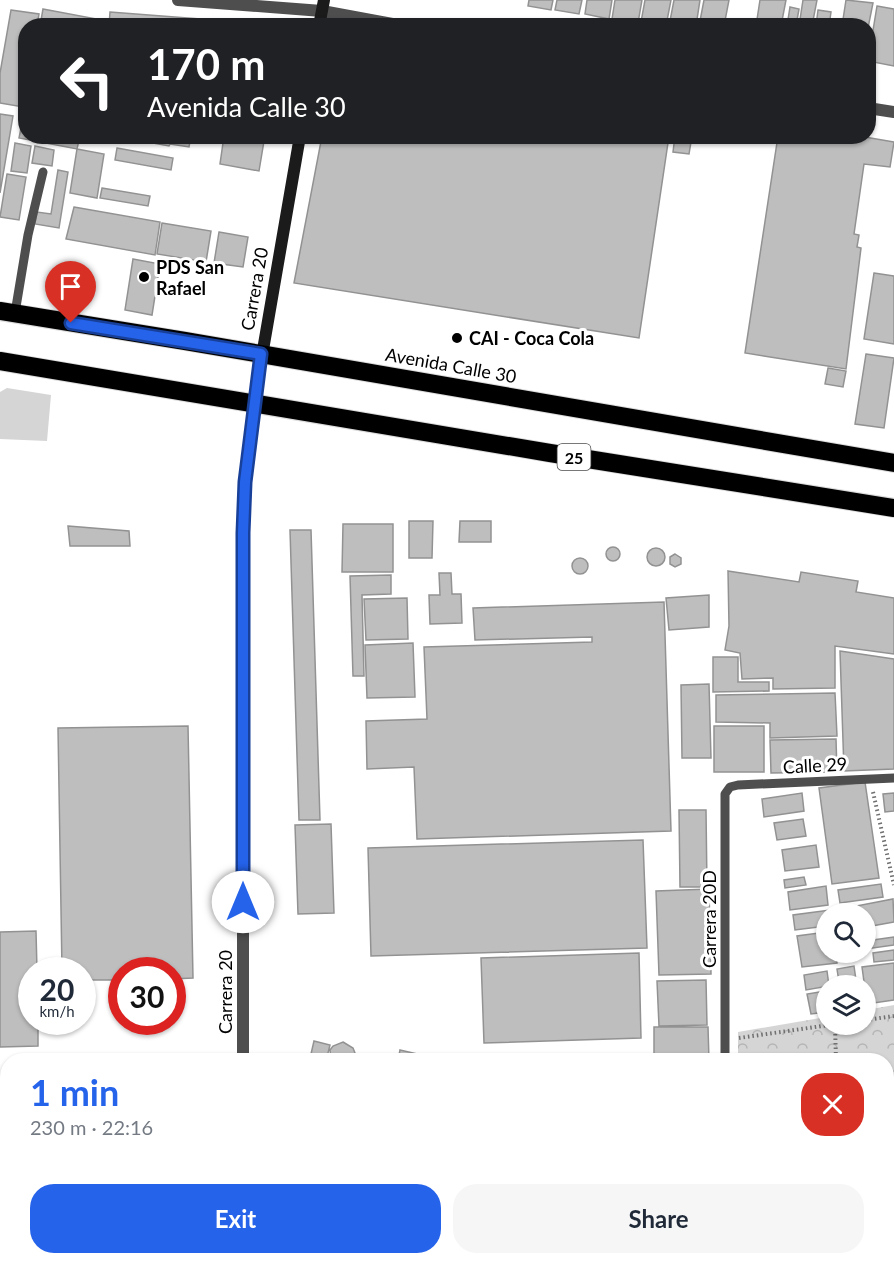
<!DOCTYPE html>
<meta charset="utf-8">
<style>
:root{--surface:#fff;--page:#f6f6f7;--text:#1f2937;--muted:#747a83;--accent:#2563eb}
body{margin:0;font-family:Lato,sans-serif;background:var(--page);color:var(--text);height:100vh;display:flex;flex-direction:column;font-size:22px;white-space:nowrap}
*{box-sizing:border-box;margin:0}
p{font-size:20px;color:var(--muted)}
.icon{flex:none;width:33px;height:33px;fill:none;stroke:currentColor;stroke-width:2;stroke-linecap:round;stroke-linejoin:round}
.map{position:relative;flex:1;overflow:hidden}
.drawer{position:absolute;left:0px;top:1053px;width:894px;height:212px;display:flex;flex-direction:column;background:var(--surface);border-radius:24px 24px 0 0;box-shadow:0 2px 4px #0004}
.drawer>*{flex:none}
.hud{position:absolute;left:18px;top:18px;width:858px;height:126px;border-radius:24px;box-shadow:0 2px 4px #0004;background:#202124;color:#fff;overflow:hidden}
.tools{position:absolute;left:816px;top:903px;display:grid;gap:12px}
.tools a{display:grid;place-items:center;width:60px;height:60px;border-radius:50%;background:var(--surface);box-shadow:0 2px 4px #0004;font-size:30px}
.speed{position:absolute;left:18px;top:957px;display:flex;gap:12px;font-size:30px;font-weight:700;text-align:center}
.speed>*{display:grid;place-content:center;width:78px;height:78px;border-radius:50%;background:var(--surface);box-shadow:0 2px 4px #0004;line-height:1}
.speed small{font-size:15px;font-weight:400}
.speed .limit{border:9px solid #d22;background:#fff;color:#111}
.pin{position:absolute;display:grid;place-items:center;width:51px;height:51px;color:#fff;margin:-62px -26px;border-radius:50% 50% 50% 0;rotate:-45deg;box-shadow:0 0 6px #0007}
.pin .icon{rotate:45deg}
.me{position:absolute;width:66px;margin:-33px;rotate:0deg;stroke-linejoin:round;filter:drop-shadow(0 0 4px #0008)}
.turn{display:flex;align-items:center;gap:21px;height:126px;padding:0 30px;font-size:27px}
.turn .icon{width:78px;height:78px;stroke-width:2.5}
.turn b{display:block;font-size:42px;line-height:51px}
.round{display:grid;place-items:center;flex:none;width:63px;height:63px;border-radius:24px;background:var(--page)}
.headline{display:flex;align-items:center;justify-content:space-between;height:102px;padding:0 30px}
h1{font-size:36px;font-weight:700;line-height:45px;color:var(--accent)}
.button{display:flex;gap:12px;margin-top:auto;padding:12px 30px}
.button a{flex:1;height:69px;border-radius:24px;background:var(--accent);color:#fff;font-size:24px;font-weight:700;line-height:69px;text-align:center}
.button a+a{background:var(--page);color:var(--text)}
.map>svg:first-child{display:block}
.green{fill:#d5d5d5}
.forest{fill:url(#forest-crowns)}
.building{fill:#bebebe;stroke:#929292;stroke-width:1.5}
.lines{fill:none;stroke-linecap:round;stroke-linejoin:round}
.highway-casing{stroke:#dbdbdb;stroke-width:20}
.path{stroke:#707070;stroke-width:4;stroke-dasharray:1.5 3;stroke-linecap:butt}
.lane{stroke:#4e4e4e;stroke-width:9}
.street{stroke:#4e4e4e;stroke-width:12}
.secondary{stroke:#1b1b1b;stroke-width:12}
.highway{stroke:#000;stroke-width:18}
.route-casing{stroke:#184099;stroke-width:15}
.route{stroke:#2563eb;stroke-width:10}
.poi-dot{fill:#000;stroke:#fff;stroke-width:2}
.labels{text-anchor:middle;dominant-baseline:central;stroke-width:6;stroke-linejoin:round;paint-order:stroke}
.shield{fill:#fff;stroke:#4c4c4c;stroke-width:1.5}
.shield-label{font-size:16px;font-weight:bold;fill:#000}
.poi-label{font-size:18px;font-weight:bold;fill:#000;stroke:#fff;text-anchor:start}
.street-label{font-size:18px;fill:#000;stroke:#fff}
</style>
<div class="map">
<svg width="894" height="1264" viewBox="0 0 894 1264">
<defs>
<pattern id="forest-crowns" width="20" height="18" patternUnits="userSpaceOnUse" patternTransform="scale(1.5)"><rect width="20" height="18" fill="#d5d5d5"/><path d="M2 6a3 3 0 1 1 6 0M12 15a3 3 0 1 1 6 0" fill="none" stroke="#b5b5b5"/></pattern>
</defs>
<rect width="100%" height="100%" fill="#fff"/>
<path class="green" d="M7 388 51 395 47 441 0 439V392Z"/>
<path class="forest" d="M894 1005V1184L887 1183 886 1060H738V1032L826 1017V1024H866V1010Z"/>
<path class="building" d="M529 0H553L551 10 528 6Z
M557 0H582L579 14 555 10Z
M587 0H612L609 19 585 14Z
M615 0H642L638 23 612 19Z
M645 0H671L666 26 641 22Z
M674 0H700L696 26H669Z
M704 0H729L724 26H699Z
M760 0H786L781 26H756Z
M803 0H817L812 26H799Z
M846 0 873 3 868 28V26H842Z
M877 6 894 9V66L868 61Z
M790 7 799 9 796 26H787Z
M43 9 102 20 101 26H40Z
M11 10 39 14 37 26H26V94L23 107 0 103V73Z
M818 10 831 12 829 26H816Z
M110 12 279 25V26H109Z
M26 104V136H80L77 149 19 138Z
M0 114 13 116 0 193Z
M115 136H191L189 147 170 144 169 146Z
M224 136H240L264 141 259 171 220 164Z
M322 136H669L639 338 294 283Z
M675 136H692L689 154 673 152Z
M778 136H859L894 142 890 167 864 164 854 234 859 235 857 247 861 248 846 369 745 353Z
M15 143 31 146 27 173 11 171Z
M35 146 54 150 52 166 32 163Z
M117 148 173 158 171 170 115 160Z
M77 149 104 154 97 198 70 193Z
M58 170 68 172 59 228 35 224 37 212 51 214Z
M7 174 26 177 19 220 0 217Z
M102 188 150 196 148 206 100 198Z
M74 207 160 222 155 255 66 239Z
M162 223 211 231 206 262 157 254Z
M219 232 248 237 243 267 214 263Z
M133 259 160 264 152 315 125 310Z
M874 273 894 276V344L864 339Z
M866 354 894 358 884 428 855 424Z
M828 368 846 371 843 387 825 384Z
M409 521H433L432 558H409Z
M460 521H491V542H459Z
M343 524H393V572H342Z
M68 526 129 531 130 546H70Z
M290 530H311L320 820H299Z
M606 554a7 7 0 1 1 14 0a7 7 0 1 1-14 0Z
M647 557a9 9 0 1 1 18 0a9 9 0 1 1-18 0Z
M675 554 681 558V564L675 567 670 564V557Z
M572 566a8 8 0 1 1 16 0a8 8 0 1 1-16 0Z
M728 571 799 582 801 572 858 581 856 592 894 598V654L835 646V688L773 689V678L742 679 740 653 725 650 729 626Z
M439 573H451L452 594H461L462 623 430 624 429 595H440Z
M391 575V594L362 595 364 676H353L350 576Z
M709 595V627L669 630 666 598Z
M407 598 408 639 366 640 364 599Z
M664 602 671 831 417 839 414 767 367 769 366 721 427 719 424 647 592 642V637L475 640 473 608Z
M413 643 415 697 367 698 365 645Z
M840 651 894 659V769L844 771Z
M713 657H738V682H769V691L713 692Z
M709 684 711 758H682L681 685Z
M835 693 837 736 770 738V723L716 722V695Z
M188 726 193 978 172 979V970H122V980H82V970H62L58 728Z
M714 726H764V772H714Z
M836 739 837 772 771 773 770 740Z
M865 782 879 878 832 884 819 788Z
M802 793 804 811 764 817 762 799Z
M894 793V811L885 812 883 794Z
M679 810H706L707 887H680Z
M803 819 806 836 777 840 774 823Z
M331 824 334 913 298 914 295 825Z
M643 840 647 948 371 956 368 848Z
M816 845 819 867 785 871 782 850Z
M804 877 806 885 785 888 784 880Z
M881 884 883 897 840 903 838 890Z
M826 886 828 905 790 910 788 892Z
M709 889 711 974 659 975 656 891Z
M893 899 894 922 866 927V914H852L851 907Z
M830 910 831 914H826V926L795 930 793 915Z
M36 931 37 970H32V1022H38V1046L0 1047V932Z
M826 932V952H836L837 963 802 967 797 936Z
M894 937V945L866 949V941Z
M894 950V960L874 962 873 953Z
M639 953 641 1038 484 1043 481 958Z
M894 963V1000L867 1004 862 967Z
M854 966 856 980 839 982 837 969Z
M827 971 829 986 806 990 804 975Z
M706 980 707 1025 659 1026 657 981Z
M826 991V1012L811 1014 807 994Z
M654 1027H708L709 1060H654Z
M314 1041 330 1045 327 1057 311 1054Z
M343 1042 353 1048 355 1053 353 1060H331L330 1050 333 1046Z
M400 1050 422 1055 421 1060H398Z
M427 1055 441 1057 440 1060H426Z
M1 1129H8V1149L1 1150Z
M8 1173V1206L0 1183V1175Z
M8 1224V1255L0 1256V1225Z
M894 1227V1255L887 1256 886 1228Z
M42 1257 43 1264H3L2 1260Z
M136 1257H148V1260L136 1261Z
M181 1257H200V1260L182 1261Z
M203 1257H224L225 1264H203Z
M276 1257H296L277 1261Z
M330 1257H343L344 1264H302V1262Z
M353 1257H395L396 1260 374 1264H354Z
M418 1257H458L459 1264H419Z
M539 1257H579L580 1259 572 1261V1264H540Z
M595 1257H629L596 1263Z
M656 1257H678L657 1261Z
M695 1257 697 1264H655V1263Z
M712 1257H755L756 1263 713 1264Z
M769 1257H817L819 1264H770Z
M848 1257H870L871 1264H839L838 1259Z
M635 1259 636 1264H604Z
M396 1260V1264H374Z"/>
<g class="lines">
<g class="highway-casing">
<path id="highway" d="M0 311 185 341 894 463
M0 361 550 453 894 508"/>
</g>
<path class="path" d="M873 792 894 885
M866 1020 894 1016
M835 1025 836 1060
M739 1038 836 1024
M886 1094 894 1093
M886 1164H894"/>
<path class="lane" d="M15 313 28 235 43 172
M725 1060V794L730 787 738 785 894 778
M0 1217 8 1215
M406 1257V1264
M532 1257 533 1264
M645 1257V1264
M762 1257 763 1264
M880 1257 881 1264"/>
<path class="street" d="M178 0 322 11 403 26
M868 108 894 112
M243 1060V533L245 482 254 402
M886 1194 894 1195
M258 1257V1264"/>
<path class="secondary" d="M319 26 324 0
M254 402 300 136"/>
<use href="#highway" class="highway"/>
</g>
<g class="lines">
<g class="route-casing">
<path id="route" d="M71 323 261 354 245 482 243 533V902"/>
</g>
<use href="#route" class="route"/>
</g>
<g class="poi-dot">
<circle cx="144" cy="277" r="6"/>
<circle cx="457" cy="338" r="6"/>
</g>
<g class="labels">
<rect class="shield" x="557.5" y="444" width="33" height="26" rx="4.5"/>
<g class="shield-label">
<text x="574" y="457">25</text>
</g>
<g class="poi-label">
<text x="156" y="267">PDS San<tspan x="156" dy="21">Rafael</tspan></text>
<text x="469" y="338">CAI - Coca Cola</text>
</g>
<g class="street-label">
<text transform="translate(254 289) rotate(-80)">Carrera 20</text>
<text transform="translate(451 365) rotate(10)">Avenida Calle 30</text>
<text transform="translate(815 765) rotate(-3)">Calle 29</text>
<text transform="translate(709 919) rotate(-90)">Carrera 20D</text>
<text transform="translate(225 992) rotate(-90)">Carrera 20</text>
</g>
</g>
</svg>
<div class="tools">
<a><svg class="icon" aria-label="search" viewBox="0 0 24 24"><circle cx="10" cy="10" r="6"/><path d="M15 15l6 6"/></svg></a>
<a><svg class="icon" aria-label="layers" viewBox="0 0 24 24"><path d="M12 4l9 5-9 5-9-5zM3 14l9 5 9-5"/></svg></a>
</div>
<div class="speed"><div>20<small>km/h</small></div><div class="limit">30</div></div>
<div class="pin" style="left:71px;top:323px;background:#d93025"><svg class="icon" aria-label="arrive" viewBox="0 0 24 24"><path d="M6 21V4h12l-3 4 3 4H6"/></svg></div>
<svg class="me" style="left:243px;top:902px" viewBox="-20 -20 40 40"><circle r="19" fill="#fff"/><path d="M0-13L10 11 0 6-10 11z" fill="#2563eb"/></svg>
<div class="hud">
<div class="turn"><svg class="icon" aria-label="left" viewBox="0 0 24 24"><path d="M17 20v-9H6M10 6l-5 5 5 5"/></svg><div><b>170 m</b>Avenida Calle 30</div></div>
</div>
<section class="drawer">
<div class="headline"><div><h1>1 min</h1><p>230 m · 22:16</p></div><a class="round" style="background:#d93025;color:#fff"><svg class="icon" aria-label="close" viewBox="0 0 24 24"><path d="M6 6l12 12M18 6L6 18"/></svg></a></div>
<div class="button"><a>Exit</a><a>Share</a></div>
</section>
</div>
